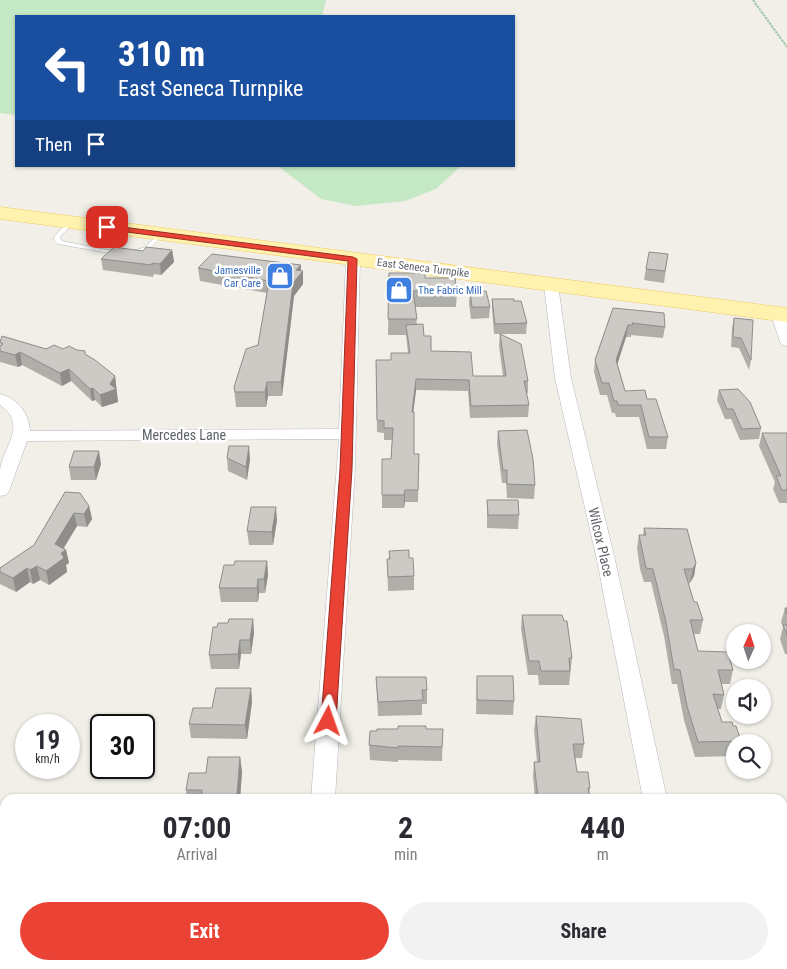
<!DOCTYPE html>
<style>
:root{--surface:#fff;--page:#f2f2f3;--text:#2b2b33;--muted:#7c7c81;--accent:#ea4335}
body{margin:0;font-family:"Roboto Condensed",sans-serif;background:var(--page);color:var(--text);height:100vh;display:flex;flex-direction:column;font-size:19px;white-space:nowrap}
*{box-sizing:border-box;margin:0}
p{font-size:16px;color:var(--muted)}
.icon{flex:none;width:28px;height:28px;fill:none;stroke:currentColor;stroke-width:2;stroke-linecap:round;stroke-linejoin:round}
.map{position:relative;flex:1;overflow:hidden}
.side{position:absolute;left:0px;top:794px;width:788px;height:176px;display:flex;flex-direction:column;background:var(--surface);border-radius:15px 15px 0 0;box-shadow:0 1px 4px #0004}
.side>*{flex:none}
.guide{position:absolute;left:15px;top:15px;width:500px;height:152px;border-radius:0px;box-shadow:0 1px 4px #0004;background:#1a4fa0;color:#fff;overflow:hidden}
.needle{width:32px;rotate:3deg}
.controls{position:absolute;left:726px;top:624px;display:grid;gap:10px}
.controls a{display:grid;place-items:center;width:45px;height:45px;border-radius:50%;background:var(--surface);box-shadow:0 1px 4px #0004;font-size:25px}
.speed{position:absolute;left:15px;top:714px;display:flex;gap:10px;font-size:25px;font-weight:700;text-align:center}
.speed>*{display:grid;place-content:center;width:65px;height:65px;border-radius:50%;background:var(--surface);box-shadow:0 1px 4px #0004;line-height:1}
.speed small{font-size:12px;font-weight:400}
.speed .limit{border:2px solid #111;border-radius:8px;background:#fff;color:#111}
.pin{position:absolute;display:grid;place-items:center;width:42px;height:42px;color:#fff;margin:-21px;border-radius:10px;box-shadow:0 2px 8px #0006}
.me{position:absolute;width:55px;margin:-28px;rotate:4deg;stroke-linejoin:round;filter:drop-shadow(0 0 4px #0008)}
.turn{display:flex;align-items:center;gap:18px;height:105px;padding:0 20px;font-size:22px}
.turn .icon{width:65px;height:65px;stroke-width:2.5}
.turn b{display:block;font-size:35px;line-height:42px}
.then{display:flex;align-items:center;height:48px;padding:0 20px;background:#0003;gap:10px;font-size:19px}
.eta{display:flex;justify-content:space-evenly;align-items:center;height:85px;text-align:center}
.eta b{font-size:30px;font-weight:700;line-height:35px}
.button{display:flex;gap:10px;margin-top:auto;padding:10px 20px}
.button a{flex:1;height:58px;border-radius:30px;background:var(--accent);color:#fff;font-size:20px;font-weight:700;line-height:58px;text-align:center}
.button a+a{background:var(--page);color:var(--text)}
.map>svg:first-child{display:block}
.green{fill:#c5e8c5}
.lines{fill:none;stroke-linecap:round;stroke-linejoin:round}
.lane-casing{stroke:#b5b8bc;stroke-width:1}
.street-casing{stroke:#b5b8bc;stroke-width:1}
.primary-casing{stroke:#f2c960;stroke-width:1}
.path{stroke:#9cc7a9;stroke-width:2;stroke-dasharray:2.5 1;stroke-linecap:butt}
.lane{fill:#fff;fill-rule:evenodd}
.street{fill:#fff;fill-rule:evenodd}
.primary{fill:#fff2af;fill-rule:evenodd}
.wall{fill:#afaea9}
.shaded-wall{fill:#8f8d8a}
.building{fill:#cccac5;stroke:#8f8d8a}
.route{fill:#ea4335;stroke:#982c22}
.labels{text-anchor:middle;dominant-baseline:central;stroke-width:5;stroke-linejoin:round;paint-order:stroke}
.far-street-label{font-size:11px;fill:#5f6368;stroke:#fff}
.far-shop-label{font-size:11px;fill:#366cbe;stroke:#fff;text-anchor:end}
.street-label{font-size:14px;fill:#5f6368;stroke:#fff}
</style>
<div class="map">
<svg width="787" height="969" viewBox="0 0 787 969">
<rect width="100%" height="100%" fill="#f1efe8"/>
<path class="green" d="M0 0H326L322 16H16V115L0 113Z
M278 166H461L436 189 405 201 356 206 321 199Z"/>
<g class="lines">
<g class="lane-casing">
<path id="lane" d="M71 220 74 222 60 237 62 241 118 252 120 253V255L58 244 54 240V237L69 221Z
M161 232 164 234 149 249 131 255 128 253 145 247Z"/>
</g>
<g class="street-casing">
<path id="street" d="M353 255 360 259 355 469 335 799H311L339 439 27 441 9 491 6 495 0 496C0 488 0 477 0 469 4 446 28 424 0 405V394C18 399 29 413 30 431L339 429 346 259Z
M551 281 558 285 571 378 615 560 667 799H643L597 560 555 378 544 285Z
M778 310 783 311 787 320V346L782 345 780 342 771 314 773 311Z
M782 868H787V888H782Z
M299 965H325V969H299Z
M677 965H703V969H677Z"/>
</g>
<g class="primary-casing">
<path id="primary" d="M0 207 787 308V322L0 219Z"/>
</g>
<path class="path" d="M753 0 787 47"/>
<use href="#lane" class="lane"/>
<use href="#street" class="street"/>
<use href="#primary" class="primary"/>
</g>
<path class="wall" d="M172 250 174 262 161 275 154 274 153 277 103 270 101 259 143 251Z
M668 254 664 283 644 280 646 269Z
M198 268 303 271V284L294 296 282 396H268L266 407H236L234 387 258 345 267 293 200 281Z
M389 273 425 278 457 291 456 307H415L417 325 424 336 431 351 473 376H503L499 346 500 334 528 381V393H526L529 405 528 417 470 418 468 391 416 390 413 412 414 454H419L418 502H405L404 508H382V459H391L392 440H384V433L377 432 376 360H391L408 353 406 335H388Z
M470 291 490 307 489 318 471 319 469 303Z
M492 299 514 301 527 323 526 334H494L492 309Z
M613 308 665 327 663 338 631 335V337H626L617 364 625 391 647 399 668 437 666 449H647L639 417H616L615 413H612L607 395H600L594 372 595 360Z
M734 318 751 360 749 370 739 348 731 347 732 328Z
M0 342 46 349 85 351 86 355 115 376 118 402 102 407 95 400 92 401 71 381 62 386 22 365 18 367 0 362V346L1 345Z
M719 390 761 428 759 439 740 440 731 419H725L717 400Z
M498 431 535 485 534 499 507 498 506 483H502L497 444Z
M762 433H787V503H779L773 489 775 482 759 446Z
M227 458 250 459 247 480 228 471Z
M101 464 96 480H71L69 467Z
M65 492 89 506 92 519 87 527 77 526 64 548 66 550 69 563 66 565 67 572 49 585 40 580 33 584 30 582 16 592 0 584V568L34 545Z
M487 500 519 515 518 529 487 528Z
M277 520 273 545H249L247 531Z
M644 528 696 563 694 576 690 583H688L694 602 703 620 700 634H694L698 651 733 670 730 684H722L724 695 721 709H718L722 722 733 726 741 741V742H735V756L695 757 684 720 677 684H672L664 636 651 582H644L640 569 637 548 639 535H643Z
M389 551 409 558 414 576V590L388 591 387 559H389Z
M267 561 268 575 265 593H259L258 602H221L219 588Z
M785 608H787V654H785L780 639 783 627 781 622Z
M522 615 572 658 569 685H539L538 675H528L521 629Z
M253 619 254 633 251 654H241L239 669H211L209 655 217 627 228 623Z
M477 676 514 701 513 715 476 714Z
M376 677 427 690V704H422V715L378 716Z
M251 688 252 702 247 739 191 738 189 724 212 708Z
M536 716 584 744 582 758H575L577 772 590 788 589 796 535 798 533 776 534 762H537L534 730Z
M398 729H443L442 761 398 760V762L370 760 369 745 377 731Z
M240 757 242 772 240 799H187L186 790 206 773Z
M786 905 787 969H756L755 965H782Z"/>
<path class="shaded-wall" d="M172 250 174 262 161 275 160 264Z
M301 265V273L303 271V284L294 296 282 396 281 382 293 283 296 270Z
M628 325 626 337 615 372 616 360Z
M20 352 22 365 18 367 15 355Z
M69 369 71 381 62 386 60 373Z
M115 376 118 402 102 407 100 395 110 384Z
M416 379V390L412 424V412Z
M267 382 268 396 266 407 265 392Z
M93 388 95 400 92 401 90 389Z
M249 446 250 459 247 480 246 467Z
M99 451 101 464 96 480 94 467Z
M405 490V502L404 508V495Z
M89 506 92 519 87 527 84 514Z
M276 507 277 520 273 545 272 532Z
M74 513 77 526 58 557 55 544Z
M66 550 69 563 66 565 67 572 49 585 46 571 61 553Z
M267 561 268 575 265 593 264 579Z
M696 563 694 576 690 583 693 569Z
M37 566 40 580 33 584 30 570Z
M27 568 30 582 16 592 13 578Z
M258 579 259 593 258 602 257 588Z
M253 619 254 633 251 654 250 640Z
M240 640 241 654 239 669 238 654Z
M251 688 252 702 247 739 245 725Z
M240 757 242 772 240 799H238L237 795Z
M210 965H215V969H209Z"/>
<path class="building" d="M114 247 143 251 146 247 172 250 160 264 152 263V265L101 259Z
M649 252 668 254 665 271 646 269Z
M212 254 301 265 296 270 303 271 293 283 281 382H267L265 392H235L234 387 246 349 258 345 269 281 198 268Z
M389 273H425V278H455L457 291H413L417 319H388Z
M470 291H486L490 307H472Z
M492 299H514V301H521L527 323 495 324Z
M613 308 664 313 665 327 632 323 633 325H628L616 360 625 391 645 390 647 399H656L668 437H649L641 405H618L617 401H614L609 383H602L595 360Z
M734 318 753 320 751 360 741 338 733 337Z
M423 324 424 336H431V351L471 352 473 376H506L500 334 521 344 528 381H524L529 405 471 406 469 380 416 379 412 412H414V454H419L418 490H405L404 495H382V459H391L393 428H384V421L377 420 376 360H391V353H410L406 325Z
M2 336 46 349 54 345 63 349 69 346 77 350 85 351V354L95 360 115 376 110 384 116 389 100 395 93 388 90 389 69 369 60 373 20 352 15 355 0 351V346L3 344 0 342Z
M738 389 750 402 761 428 742 429 733 409H727L719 390Z
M527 430 533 459 535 485 507 484V470H503L498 431Z
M762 433H787V490H782L776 476H781Z
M229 446H249L246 467 227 458Z
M74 451H99L94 467H69Z
M65 492 80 493 89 506 84 514 74 513 55 544 66 550 61 553 64 558 46 571 37 566 30 570 27 568 13 578 0 572V568L34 545Z
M487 500H518L519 515H488Z
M251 507H276L272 532 247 531Z
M644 528 687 529 696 563 693 569H684L694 602H697L703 620H690L698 651 728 652 733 670H718L724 695 713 694 722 722H732L733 726H736L741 741 698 742 687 706 680 670 674 669 666 622 653 569 646 568 639 535H646Z
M409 550V558H413L414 576 388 577 387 559H390L389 551Z
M235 561H267L264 579H258L257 588H219L224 565H234Z
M785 608H787V615Z
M522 615H562L564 621H567L572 658H569L570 671H541L539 661H529Z
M229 619H253L250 640H240L238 654 209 655 213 627H217L218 623H228Z
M783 625H787V635Z
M477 676H513L514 701 477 700Z
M376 677H426L427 690H422L423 700 378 702Z
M216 688H251L245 725 189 724 193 708H212Z
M536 716 581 719 584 744H573L577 772H588L590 788H588L590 799H521L538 798 534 762H540Z
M398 726H426V729H443L442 747 398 746V748L369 745 370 731H377V729H398Z
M208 757H240L237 795H233L232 799H207L208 795H202V790H186L189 773H206Z
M372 795H411V799H372Z
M721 796H750L751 799H722Z
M782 902H785L786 905H787V969H763L762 965H782Z
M170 965H210L209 968 216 969H160V968H170Z
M433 965H478V969H433Z"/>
<path class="route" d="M107 225 353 257 357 259 352 469 336 721 333 725 328 726 323 725 321 721 340 469 348 261 104 229V226Z"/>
<defs>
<g id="shop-square" transform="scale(1.4375)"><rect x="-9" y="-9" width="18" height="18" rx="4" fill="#3f7fe0" stroke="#fff"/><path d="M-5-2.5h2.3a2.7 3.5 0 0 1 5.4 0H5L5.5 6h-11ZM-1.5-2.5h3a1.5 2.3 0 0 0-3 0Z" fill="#fff"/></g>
</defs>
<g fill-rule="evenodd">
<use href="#shop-square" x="280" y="276"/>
<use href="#shop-square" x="399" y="290"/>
</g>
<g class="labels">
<g class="far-street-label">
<text transform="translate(423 268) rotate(7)">East Seneca Turnpike</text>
</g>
<g class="far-shop-label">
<text x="261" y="270">Jamesville<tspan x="261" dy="13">Car Care</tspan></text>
<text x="418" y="290" text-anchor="start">The Fabric Mill</text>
</g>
<g class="street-label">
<text x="184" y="435">Mercedes Lane</text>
<text transform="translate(601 542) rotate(77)">Wilcox Place</text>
</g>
</g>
</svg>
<div class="controls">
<a><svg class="needle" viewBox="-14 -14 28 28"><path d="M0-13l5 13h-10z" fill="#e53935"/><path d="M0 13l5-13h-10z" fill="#7c7c81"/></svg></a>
<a><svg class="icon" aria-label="sound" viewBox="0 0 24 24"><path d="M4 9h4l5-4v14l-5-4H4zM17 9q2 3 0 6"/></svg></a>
<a><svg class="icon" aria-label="search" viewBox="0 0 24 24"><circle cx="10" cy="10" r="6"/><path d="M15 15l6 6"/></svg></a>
</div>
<div class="speed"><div>19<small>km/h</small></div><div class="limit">30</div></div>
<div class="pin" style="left:107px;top:227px;background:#d93025"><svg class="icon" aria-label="arrive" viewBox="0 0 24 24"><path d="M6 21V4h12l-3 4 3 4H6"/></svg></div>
<svg class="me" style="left:328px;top:721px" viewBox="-20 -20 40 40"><path d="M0-17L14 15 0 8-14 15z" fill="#ea4335" stroke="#fff" stroke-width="4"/></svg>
<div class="guide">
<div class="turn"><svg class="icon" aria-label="left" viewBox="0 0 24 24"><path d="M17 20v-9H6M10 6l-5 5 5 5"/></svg><div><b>310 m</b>East Seneca Turnpike</div></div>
<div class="then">Then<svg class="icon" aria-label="arrive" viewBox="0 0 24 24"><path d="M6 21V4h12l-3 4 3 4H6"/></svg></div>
</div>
<section class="side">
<div class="eta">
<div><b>07:00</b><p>Arrival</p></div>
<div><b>2</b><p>min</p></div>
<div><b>440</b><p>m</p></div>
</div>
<div class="button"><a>Exit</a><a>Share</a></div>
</section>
</div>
